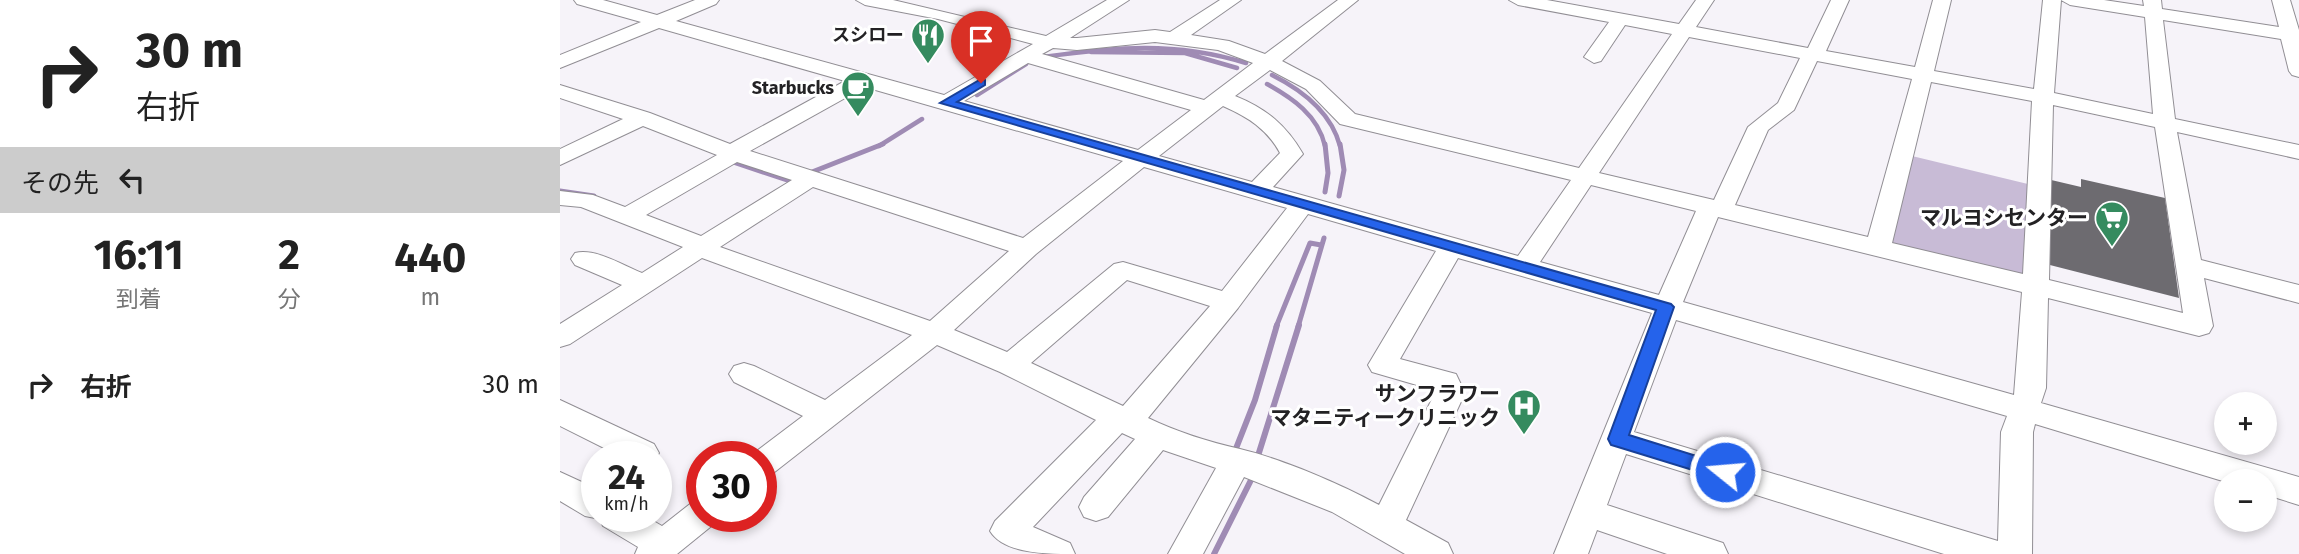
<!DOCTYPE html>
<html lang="ja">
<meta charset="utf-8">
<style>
:root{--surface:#fff;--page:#f6f6f6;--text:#222;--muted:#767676}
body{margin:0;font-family:"Fira Sans","Noto Sans JP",sans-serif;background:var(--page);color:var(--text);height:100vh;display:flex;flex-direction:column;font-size:26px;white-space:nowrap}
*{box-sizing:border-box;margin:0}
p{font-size:23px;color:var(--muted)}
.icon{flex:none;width:38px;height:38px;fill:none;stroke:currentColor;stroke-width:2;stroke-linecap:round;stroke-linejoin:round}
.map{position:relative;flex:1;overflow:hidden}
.drawer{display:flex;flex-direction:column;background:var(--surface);width:560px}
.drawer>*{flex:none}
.hud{background:#fff;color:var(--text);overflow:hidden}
.controls{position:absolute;left:1654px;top:392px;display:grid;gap:14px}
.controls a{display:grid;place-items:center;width:63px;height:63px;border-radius:50%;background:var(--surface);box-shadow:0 4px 10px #0003;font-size:35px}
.speed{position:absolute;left:21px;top:441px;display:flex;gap:14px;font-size:35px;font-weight:700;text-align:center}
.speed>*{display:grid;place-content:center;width:91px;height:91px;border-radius:50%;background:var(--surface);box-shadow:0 4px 10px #0003;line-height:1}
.speed small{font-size:18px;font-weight:400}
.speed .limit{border:10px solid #d22;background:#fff;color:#111}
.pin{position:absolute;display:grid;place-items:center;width:60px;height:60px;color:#fff;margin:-72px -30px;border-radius:50% 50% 50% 0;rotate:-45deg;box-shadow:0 0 7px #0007}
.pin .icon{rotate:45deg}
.me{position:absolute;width:77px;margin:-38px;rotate:287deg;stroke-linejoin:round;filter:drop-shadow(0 0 5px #0008)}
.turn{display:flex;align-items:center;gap:24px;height:147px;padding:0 21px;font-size:32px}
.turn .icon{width:91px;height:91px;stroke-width:2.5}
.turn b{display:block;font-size:49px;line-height:60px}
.then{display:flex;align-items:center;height:66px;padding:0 21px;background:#0003;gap:14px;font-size:26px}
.eta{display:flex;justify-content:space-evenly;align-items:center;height:119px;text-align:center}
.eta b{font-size:42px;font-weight:700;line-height:49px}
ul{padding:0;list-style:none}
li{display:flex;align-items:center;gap:21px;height:105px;padding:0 21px}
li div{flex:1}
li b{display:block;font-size:26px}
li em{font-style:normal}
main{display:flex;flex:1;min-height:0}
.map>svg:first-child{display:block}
.green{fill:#c8bbd6}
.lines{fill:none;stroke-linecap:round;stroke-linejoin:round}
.stream-far2{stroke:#9f8bb4;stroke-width:4.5}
.stream-far1{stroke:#9f8bb4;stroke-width:5}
.stream{stroke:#9f8bb4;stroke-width:6}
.building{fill:#6d6b70}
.minor-casing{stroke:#918e94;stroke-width:2}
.minor{fill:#fff;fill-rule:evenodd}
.route{fill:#2563eb;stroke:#184099;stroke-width:2}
.labels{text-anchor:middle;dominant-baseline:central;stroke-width:6;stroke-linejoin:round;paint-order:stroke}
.far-poi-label{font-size:18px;font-weight:bold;fill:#232224;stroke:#fff;text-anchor:end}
.poi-label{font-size:21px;font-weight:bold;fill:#232224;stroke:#fff;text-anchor:end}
</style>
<main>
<section class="drawer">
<div class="hud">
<div class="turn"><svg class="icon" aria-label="right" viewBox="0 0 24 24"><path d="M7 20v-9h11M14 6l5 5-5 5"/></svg><div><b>30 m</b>右折</div></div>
<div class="then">その先<svg class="icon" aria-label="left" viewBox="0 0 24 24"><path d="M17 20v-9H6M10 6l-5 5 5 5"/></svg></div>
</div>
<div class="eta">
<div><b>16:11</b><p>到着</p></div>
<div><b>2</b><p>分</p></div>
<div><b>440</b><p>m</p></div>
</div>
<ul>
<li><svg class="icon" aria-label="right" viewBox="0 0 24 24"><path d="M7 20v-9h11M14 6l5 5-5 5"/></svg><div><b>右折</b></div><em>30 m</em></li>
</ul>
</section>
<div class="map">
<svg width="1739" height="554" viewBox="0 0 1739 554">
<rect width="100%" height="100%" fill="#f6f3f9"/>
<path class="green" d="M1352 156 1472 185 1467 272 1457 275 1335 246 1330 241Z"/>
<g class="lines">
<path class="stream-far2" d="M531 52 625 53 677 68
M483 57C556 47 614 41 686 63
M712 75C742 90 771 112 780 146
M707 84C732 98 758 115 765 146
M417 95 466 64
M319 146 362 119"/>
<path class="stream-far1" d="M765 144 768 173 765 192
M173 162 230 181 235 179
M252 172 323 144
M0 191 34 196
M779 196 784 170 780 144
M716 327 750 243 761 245
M738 327 764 238"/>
<path class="stream" d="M675 451 695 400 717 325
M697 459 739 325
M654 554 693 476"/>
</g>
<path class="building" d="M1487 179 1521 187V179L1605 198 1619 298 1486 264Z"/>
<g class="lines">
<g class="minor-casing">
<path id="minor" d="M14 0H43L97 15 135 0H159L156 4 116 21 384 95 473 44 378 19 305 5 296 0H333L486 36 547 0H569L510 38H517L595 30 610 32 660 0H681L631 35 669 41 705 54 778 0H798L722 61 760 81 795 114 1019 168 1112 34 1065 25 1041 61 1034 63 1024 57 1049 22 958 5 949 0H987L1119 24 1136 0H1154L1136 27 1248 48 1271 0H1289L1266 51 1355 67 1373 0H1391L1374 71 1474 89 1483 0H1501L1494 93 1593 114 1585 17 1510 5 1501 0H1544L1584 6 1583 0H1601L1602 9 1719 27 1712 0H1730L1739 30V77L1732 75 1729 71 1721 39 1603 20 1615 119 1739 145V159L1617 132 1641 260 1739 285V303L1644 278 1653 326 1649 333 1639 336 1488 298 1486 388 1481 403 1739 477V505L1704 494V481L1666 482 1475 424 1473 432 1472 554H1384L1066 454 1047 505 1163 543 1168 554H1107L1037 530 1028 554H994L1092 313 898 258 840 359 896 374 905 393 846 520 888 543 893 554H845L772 512 684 477 643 554H608L656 468 603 450 548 517 536 521 524 517 519 507 524 497 575 439 562 433 473 527 510 543 515 554C487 554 444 554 430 531L435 521 536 420 440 372 377 345 212 474 201 478V457L190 456 243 416 174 382 169 374 174 366 184 363 194 366 265 400 352 335 142 258 10 344 0 347V324L62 285 15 265 11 259 15 253C36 248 62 265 82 273L123 247 21 207 0 205V191L33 195 65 207 157 155 83 126 0 165V149L63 119 0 98V85L90 113 170 144 285 81 99 28 0 68V55L81 22 17 4ZM1129 37 1240 58 1218 103 1188 127 1154 200 1039 173ZM595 42 658 50 693 63 644 100 482 54 493 48 517 50ZM1257 61 1352 79 1308 237 1175 205 1208 130 1234 110ZM468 63 631 110 578 150 404 101ZM710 70 746 89 780 124 1011 180 958 256 713 187 743 154C726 125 707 109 675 96ZM1371 82 1472 101 1463 274 1332 243ZM305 87 563 161 463 238 190 151ZM1493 105 1595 127 1623 313 1489 280ZM663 106C688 117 707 129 720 153L692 182 599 156ZM177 162 232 180 141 236 86 215ZM584 167 727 208 662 291 563 262 554 264 447 352 394 330 476 254ZM1031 185 1136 211 1099 295 980 262ZM253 187 449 251 370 321 160 247ZM748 214 876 251 808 365 812 372 874 390 875 393 819 505C781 484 722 459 680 449 649 442 617 432 588 418L678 308ZM1158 217 1462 292 1454 395 1123 302ZM567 280 650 306 563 406 471 363ZM1116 320 1447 416 1441 432 1438 541 1074 432Z
M0 400 94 444 99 453 96 458 62 457 0 426Z
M0 472 37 489V516H85L102 526 130 504 142 500V516H158L154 524 117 554H75L78 547 43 526 40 519 25 516 0 501Z"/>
</g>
<use href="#minor" class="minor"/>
</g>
<path class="route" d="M421 79 425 80V85L397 102 1111 304 1114 307 1069 435 1172 467 1175 472 1172 478 1165 480 1058 447 1051 445 1048 439 1096 310 380 103Z"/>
<defs>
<g id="restaurant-pin" transform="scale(1.75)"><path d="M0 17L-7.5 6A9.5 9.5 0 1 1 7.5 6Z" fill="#358b5f" stroke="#fff"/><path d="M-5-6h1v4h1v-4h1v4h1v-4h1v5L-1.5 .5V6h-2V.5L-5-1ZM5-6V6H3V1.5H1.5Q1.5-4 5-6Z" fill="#fff"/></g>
<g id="cafe-pin" transform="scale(1.75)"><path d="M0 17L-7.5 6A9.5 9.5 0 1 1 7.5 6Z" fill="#358b5f" stroke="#fff"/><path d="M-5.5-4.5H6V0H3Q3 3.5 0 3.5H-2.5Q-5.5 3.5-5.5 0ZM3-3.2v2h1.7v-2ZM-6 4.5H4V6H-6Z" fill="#fff"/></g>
<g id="supermarket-pin" transform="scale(1.75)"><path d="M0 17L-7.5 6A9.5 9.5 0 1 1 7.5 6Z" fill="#358b5f" stroke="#fff"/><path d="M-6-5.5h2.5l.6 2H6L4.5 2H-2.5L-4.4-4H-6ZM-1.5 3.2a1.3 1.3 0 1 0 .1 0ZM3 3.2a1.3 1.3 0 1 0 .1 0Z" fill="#fff"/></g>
<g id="hospital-pin" transform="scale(1.75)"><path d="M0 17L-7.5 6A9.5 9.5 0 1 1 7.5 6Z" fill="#358b5f" stroke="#fff"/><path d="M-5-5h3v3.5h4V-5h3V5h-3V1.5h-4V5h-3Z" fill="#fff"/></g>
</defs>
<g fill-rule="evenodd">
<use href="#restaurant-pin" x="368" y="35"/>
<use href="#cafe-pin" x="298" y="88"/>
<use href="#supermarket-pin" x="1552" y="218"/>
<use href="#hospital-pin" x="964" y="406"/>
</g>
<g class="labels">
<g class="far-poi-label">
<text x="344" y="35">スシロー</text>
<text x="274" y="88">Starbucks</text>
</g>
<g class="poi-label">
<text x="1528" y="218">マルヨシセンター</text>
<text x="940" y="394">サンフラワー<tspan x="940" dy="24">マタニティークリニック</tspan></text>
</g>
</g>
</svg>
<div class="controls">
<a>+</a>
<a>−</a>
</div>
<div class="speed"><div>24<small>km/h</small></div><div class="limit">30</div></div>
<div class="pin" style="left:421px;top:83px;background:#d93025"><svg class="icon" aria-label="arrive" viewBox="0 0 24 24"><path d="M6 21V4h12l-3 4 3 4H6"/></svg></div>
<svg class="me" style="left:1165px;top:472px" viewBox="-20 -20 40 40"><circle r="17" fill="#2563eb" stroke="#fff" stroke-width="3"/><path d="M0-11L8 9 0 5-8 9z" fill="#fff"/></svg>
</div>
</main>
